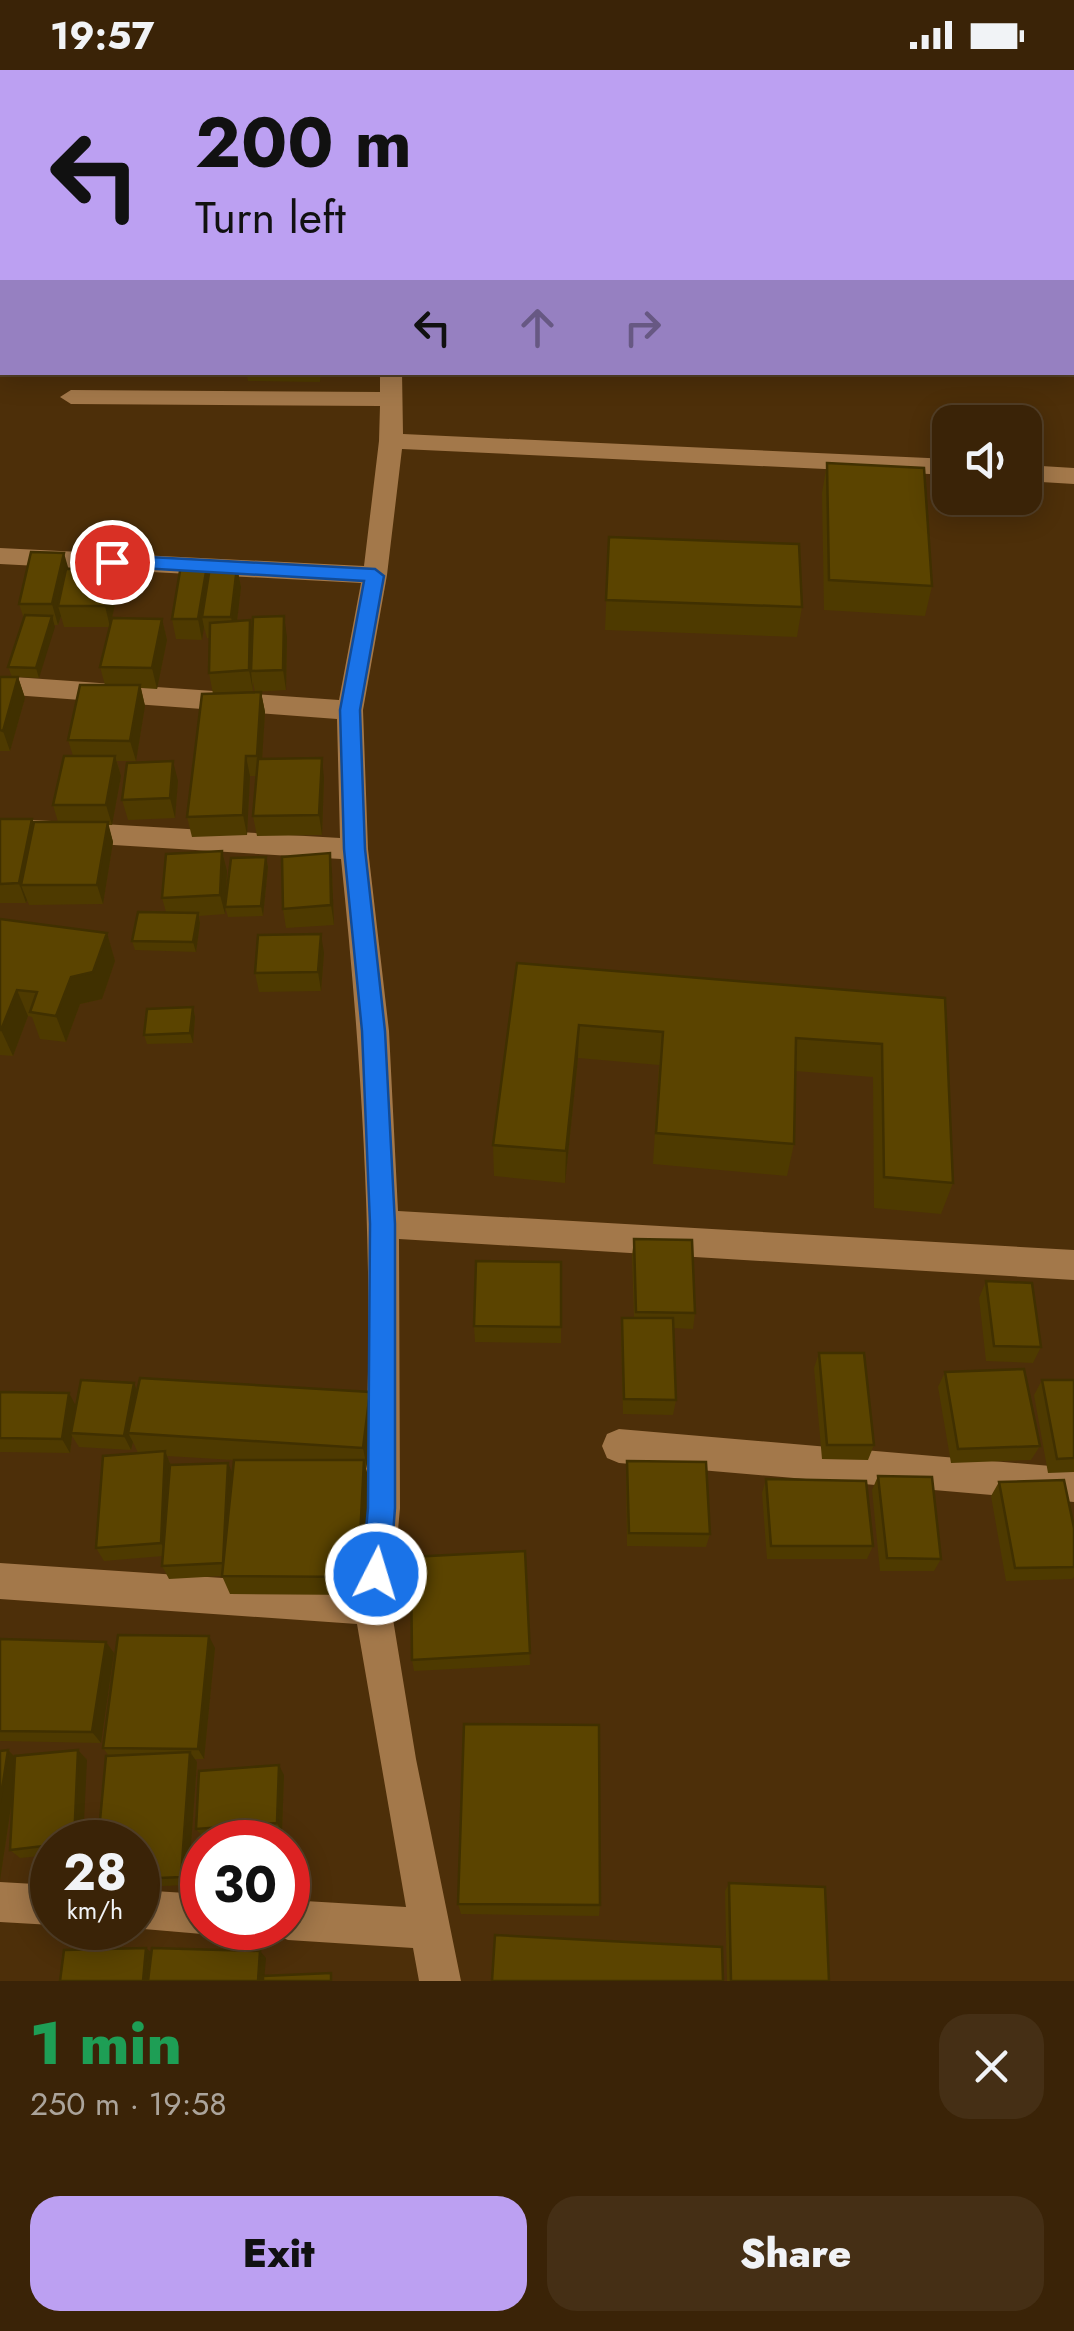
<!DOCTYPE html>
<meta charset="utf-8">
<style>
:root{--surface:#3a2307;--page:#452f15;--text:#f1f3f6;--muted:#aba49b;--line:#544028;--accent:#bca0f2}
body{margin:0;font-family:Jost,sans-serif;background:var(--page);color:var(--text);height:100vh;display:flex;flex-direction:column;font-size:38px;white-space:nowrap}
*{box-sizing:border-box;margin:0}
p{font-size:32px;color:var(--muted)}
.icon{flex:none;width:55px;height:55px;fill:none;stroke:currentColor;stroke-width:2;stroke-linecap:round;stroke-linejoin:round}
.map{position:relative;height:1911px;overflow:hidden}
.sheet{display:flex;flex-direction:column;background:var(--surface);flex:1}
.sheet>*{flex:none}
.top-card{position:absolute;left:0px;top:0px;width:1075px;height:305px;box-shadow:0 5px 25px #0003,0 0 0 2px var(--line);background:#bca0f2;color:#111;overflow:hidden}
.tools{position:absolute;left:932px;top:335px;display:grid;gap:20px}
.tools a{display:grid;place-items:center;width:110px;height:110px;border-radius:20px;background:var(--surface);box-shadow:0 5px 25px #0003,0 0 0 2px var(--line);font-size:50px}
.speed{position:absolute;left:30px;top:1750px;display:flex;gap:20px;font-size:50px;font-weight:700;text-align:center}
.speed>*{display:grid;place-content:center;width:130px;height:130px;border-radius:50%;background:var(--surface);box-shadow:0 5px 25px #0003,0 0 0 2px var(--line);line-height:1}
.speed small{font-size:25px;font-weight:400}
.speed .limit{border:15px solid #d22;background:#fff;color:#111}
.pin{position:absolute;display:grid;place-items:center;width:85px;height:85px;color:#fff;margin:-42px;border:5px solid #fff;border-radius:50%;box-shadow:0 2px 10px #0007}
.me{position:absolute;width:110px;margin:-55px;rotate:5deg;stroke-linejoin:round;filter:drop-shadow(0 0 8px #0008)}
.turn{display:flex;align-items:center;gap:35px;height:210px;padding:0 30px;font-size:45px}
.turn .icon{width:130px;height:130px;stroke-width:2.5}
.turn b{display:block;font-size:70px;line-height:85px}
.lanes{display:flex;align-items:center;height:95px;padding:0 30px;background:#0003;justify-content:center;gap:50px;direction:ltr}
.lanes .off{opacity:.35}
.round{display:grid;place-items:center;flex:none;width:105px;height:105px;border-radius:30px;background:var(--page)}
.overview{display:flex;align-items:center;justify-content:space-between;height:170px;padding:0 30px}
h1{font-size:60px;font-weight:800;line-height:75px;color:#1e9e55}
.primary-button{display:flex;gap:20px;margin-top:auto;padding:20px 30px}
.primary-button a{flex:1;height:115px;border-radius:30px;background:var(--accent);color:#111;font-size:40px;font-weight:800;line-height:115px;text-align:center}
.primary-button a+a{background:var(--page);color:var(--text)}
.status{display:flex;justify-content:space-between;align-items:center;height:70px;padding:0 50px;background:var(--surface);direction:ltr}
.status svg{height:28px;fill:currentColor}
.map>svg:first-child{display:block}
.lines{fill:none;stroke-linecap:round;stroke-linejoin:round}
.minor{fill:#a3784a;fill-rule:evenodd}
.major{stroke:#c88079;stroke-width:30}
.rail{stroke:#e5d0bb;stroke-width:5;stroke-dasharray:11 5;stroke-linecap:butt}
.wall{fill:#4e3a00;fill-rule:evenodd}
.shaded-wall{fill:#403000}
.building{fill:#5b4400;stroke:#403000;stroke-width:2.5}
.route{fill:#1a73e8;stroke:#114b97;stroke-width:2.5}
</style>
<div class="status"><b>19:57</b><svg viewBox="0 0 49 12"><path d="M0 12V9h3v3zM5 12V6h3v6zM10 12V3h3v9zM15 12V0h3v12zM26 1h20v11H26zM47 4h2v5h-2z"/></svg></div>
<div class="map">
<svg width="1074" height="1911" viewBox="0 0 1074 1911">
<rect width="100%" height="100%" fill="#4d2f09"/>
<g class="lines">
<path class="minor" d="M380 302H402L403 364 950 389V405L402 379 387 505 363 640 368 779 389 961 398 1141 1074 1180V1210L399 1169 400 1438 391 1537 416 1689 461 1911H419L413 1878 288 1870 274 1864 271 1858H288V1830L406 1837 357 1554 0 1529V1493L356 1517C380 1276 366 1030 341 789L0 768V748L340 768 337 649 0 624V606L339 630 361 513 0 494V478L364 496 379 371 380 336 71 334 60 327 71 320 380 322Z
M1025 395 1074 398V414L1025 411Z
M619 1359 1074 1398V1432L619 1393 607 1388 602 1376 607 1364Z
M0 1812 52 1815V1855L0 1852Z
M138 1820 202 1824V1858H216L202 1864 132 1858H138Z"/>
<path class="major" d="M0 114 2 113"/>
<path class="rail" d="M357 2 371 0
M400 2 414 0"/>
</g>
<path class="wall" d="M1013 0H1074V5L1072 2H1017Z
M1072 96H1074V185H1072Z
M246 302H321L320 312 248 311Z
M827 393 932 516 925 546 824 540 822 423Z
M609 467 802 537 797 567 605 560Z
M237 497 241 517 237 551 250 550 252 564 287 567 286 620 255 622 253 612V621L213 624 209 603 210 568H207L204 557 202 570 176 569 172 549 208 505Z
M69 499 118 520 112 548 162 549 167 570 157 619 141 618 145 636 136 691H117L121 706 112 755H108L113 772 103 834 29 835 27 830 26 833H0V749H32L34 753 58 752 53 735 73 686 68 670 105 615 100 597 110 557H64L61 546 58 555H54L39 608 18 607 25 628 10 681H0V607H12L8 597 24 549 19 534Z
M261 622 265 642 262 689 324 708 322 765 257 766 253 746 256 706H250L247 765 192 767 187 747Z
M178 711 175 748 128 750 122 730Z
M222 781 227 801 225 844 199 846 200 853 196 882 135 880 132 871 166 842 162 828Z
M266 787 268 797 263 846 228 847 225 837Z
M332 803 334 855 286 858 283 839Z
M0 849 107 863 115 891 102 929 80 934 66 972 40 969 32 947 28 946 13 986 0 985Z
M324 883 321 921 259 922 255 903Z
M517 893 945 928 953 1113 941 1144 874 1138 873 1007 795 1001 794 1074 787 1106 653 1094 659 995 578 988 565 1113 494 1106 493 1075Z
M193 937 195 947 193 973 147 974 144 965Z
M634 1169 695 1243 693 1259 673 1258 676 1330 673 1345 623 1344 621 1264 622 1248H634L632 1186Z
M561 1192V1273L475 1272 474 1256Z
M986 1211 1041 1277 1033 1293 986 1291 979 1228Z
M819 1283 874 1375 868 1390 822 1389 814 1298Z
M945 1302 1040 1376 1031 1390 951 1393 938 1317Z
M1042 1310H1074V1402L1048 1403 1034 1325Z
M134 1313 137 1321 374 1344 366 1399 369 1411 362 1525 230 1524 222 1506 169 1509 162 1496 163 1486 104 1491 96 1478 138 1383 133 1372 131 1380 79 1377 72 1366 70 1383 0 1382V1322L69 1323 76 1337ZM167 1386 234 1390 232 1403 171 1395Z
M627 1391 710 1464 706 1477 627 1476 626 1405Z
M878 1406 941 1489 934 1501H880L872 1420Z
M766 1409 873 1476 867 1489H767L762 1423Z
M999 1412 1074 1458V1507L1072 1509 1006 1511 991 1426Z
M525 1481 530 1595 414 1601 412 1590Z
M0 1569 106 1572 114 1583 101 1673 0 1671Z
M215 1578 204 1689H195L197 1692 188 1815 138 1817V1772L109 1686 103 1678Z
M8 1680 15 1687 78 1680 87 1690 52 1772V1785L20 1788 10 1780 13 1725 0 1810Z
M284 1705 282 1762 203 1767 196 1759Z
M729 1813 829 1911H727L725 1821Z
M458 1834 600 1835 599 1846 461 1844Z"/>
<path class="shaded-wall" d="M1047 0H1072V2H1047Z
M64 483 70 504 58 536 61 546 58 555 52 534Z
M207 496 211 517 202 547 204 557 202 570 198 549Z
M237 497 241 517 235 568 231 547Z
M113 499 118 520 110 557 105 536Z
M52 546 55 557 39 608 36 598Z
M284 546 287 567 286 620 283 600Z
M162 549 167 570 157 619 152 598Z
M250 550 254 571 251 601 253 621 249 600Z
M18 607 25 628 10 681 3 661Z
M140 615 145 636 136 691 130 671Z
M261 622 265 642 261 706 257 686Z
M115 686 121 706 112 755 106 735Z
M246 686 250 706 247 765 243 745Z
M322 688 324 708 322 765 319 745Z
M173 691 178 711 175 748 170 728Z
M32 749 39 769 21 815 27 830 26 833 19 813Z
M108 752 113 772 103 834 97 815Z
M222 781 227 801 225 844 220 825Z
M330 783 332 803 334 855 331 835Z
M266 787 268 797 263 846 261 836Z
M198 843 200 853 196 882 193 872Z
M107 863 115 891 102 929 80 934 66 972 56 946 71 907Z
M321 864 324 883 321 921 318 902Z
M17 920 28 946 13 986 1 960Z
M193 937 195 947 193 973 190 963Z
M579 955 578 988 565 1113 566 1081Z
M134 1313 140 1328 128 1363 133 1372 131 1380 124 1366Z
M370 1322 374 1344 367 1399 363 1378Z
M69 1323 77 1338 71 1363 72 1366 70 1383 62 1369Z
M165 1381 171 1396 168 1486 161 1473Z
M364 1390 369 1411 362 1525 358 1507Z
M228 1393 234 1407 223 1493Z
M209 1566 215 1578 204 1689 198 1679Z
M106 1572 114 1583 101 1673 92 1662Z
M8 1680 18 1690 0 1810V1733Z
M78 1680 87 1690 83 1772H74Z
M190 1682 197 1692 188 1815 181 1807Z
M279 1695 284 1705 282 1762 277 1753Z
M146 1878 154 1885 152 1911H143Z
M260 1881 266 1888 264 1911H258Z"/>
<path class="building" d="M934 0H981L985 2H938Z
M1072 96H1074V147H1072Z
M827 393 924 398 932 516 829 510Z
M609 467 799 474 802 537 606 530Z
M31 482 64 483 52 534H19Z
M181 495 207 496 198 549H172Z
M210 497H237L231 547H202Z
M66 499H113L105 536H58Z
M25 545 52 546 36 598 8 597Z
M284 546 283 600 251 601 253 547Z
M112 548 162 549 152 598 100 597Z
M250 550 249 600 209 603 210 553Z
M0 607H18L3 661 0 660Z
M80 615H140L130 671 68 670Z
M261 622 257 686H246L243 745 187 747 202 624Z
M64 686H115L106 735H53Z
M322 688 319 745 253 746 258 689Z
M173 691 170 728 122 730 127 693Z
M0 749H32L19 813 0 814Z
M34 752H108L97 815H21Z
M222 781 220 825 162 828 166 784Z
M330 783 331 835 283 839 282 787Z
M266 787 261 836 225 837 231 788Z
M138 842 198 843 193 872 132 871Z
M0 849 107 863 93 902 71 907 56 946 30 942 37 922 17 920 1 960H0Z
M321 864 318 902 255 903 258 865Z
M517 893 945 928 953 1113 884 1107 882 974 796 968 794 1074 656 1063 663 962 579 955 566 1081 493 1075Z
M193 937 190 963 144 965 147 939Z
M634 1169 692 1170 695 1243 636 1242Z
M476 1191 561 1192V1257L474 1256Z
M986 1211 1032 1213 1041 1277 994 1276Z
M622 1248H673L676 1330 624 1329Z
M819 1283H864L874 1375H827Z
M1024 1299 1040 1376 958 1379 945 1302Z
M140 1308 370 1322 363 1378 128 1363Z
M81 1310 134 1313 124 1366 71 1363Z
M1042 1310H1074V1388L1057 1389Z
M0 1322 69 1323 62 1369 0 1368Z
M165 1381 161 1473 96 1478 103 1386Z
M234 1390H364L358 1507 222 1506Z
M627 1391 706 1392 710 1464 629 1463Z
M228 1393 223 1493 162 1496 170 1395Z
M878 1406 932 1407 941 1489 887 1488Z
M766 1409 866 1411 873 1476H771Z
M1064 1410 1074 1458V1497L1015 1498 999 1412Z
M525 1481 530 1583 412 1590 411 1487Z
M118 1565 209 1566 198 1679 103 1678Z
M0 1569 106 1572 92 1662 0 1661Z
M464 1654 599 1655 600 1835 458 1834Z
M8 1680 0 1733V1681Z
M78 1680 74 1772H52V1775L10 1780 15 1686Z
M190 1682 181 1807 138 1809V1772H98L106 1686Z
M279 1695 277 1753 196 1759 199 1701Z
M266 1768V1772H202V1816H196L198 1772Z
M729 1813 825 1817 829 1911H731Z
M495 1865 722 1877 723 1911H492Z
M146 1878 143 1911H60L64 1880Z
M152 1878 260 1881 258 1911H148Z
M331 1903V1911H263V1906Z"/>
<path class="route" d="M112 485 375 499 384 506 360 640 365 779 385 961 395 1154V1438L390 1504 386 1514 376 1518 366 1514 362 1504 368 1438 370 1154 362 961 344 779 340 640 364 511 106 496 103 492Z"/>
</svg>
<div class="tools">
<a><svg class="icon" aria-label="sound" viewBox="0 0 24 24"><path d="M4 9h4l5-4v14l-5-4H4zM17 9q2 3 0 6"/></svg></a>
</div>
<div class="speed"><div>28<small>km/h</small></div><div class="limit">30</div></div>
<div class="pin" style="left:112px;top:492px;background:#d93025"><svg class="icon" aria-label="arrive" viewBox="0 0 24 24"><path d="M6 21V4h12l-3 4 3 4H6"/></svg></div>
<svg class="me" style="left:376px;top:1504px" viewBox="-20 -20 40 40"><circle r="17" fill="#1a73e8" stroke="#fff" stroke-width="3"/><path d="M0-11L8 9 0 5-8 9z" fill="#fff"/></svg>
<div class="top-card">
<div class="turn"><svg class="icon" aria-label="left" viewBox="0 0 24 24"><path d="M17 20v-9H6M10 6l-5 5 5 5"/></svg><div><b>200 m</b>Turn left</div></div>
<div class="lanes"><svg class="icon" aria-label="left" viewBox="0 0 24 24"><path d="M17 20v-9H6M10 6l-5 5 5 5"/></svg><svg class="icon off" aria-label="ahead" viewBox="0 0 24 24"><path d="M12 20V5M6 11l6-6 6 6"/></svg><svg class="icon off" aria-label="right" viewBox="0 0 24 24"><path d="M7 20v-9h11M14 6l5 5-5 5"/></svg></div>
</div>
</div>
<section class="sheet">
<div class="overview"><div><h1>1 min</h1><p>250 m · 19:58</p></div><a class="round"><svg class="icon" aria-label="close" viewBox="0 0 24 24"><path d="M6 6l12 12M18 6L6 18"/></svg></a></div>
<div class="primary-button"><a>Exit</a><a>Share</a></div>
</section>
